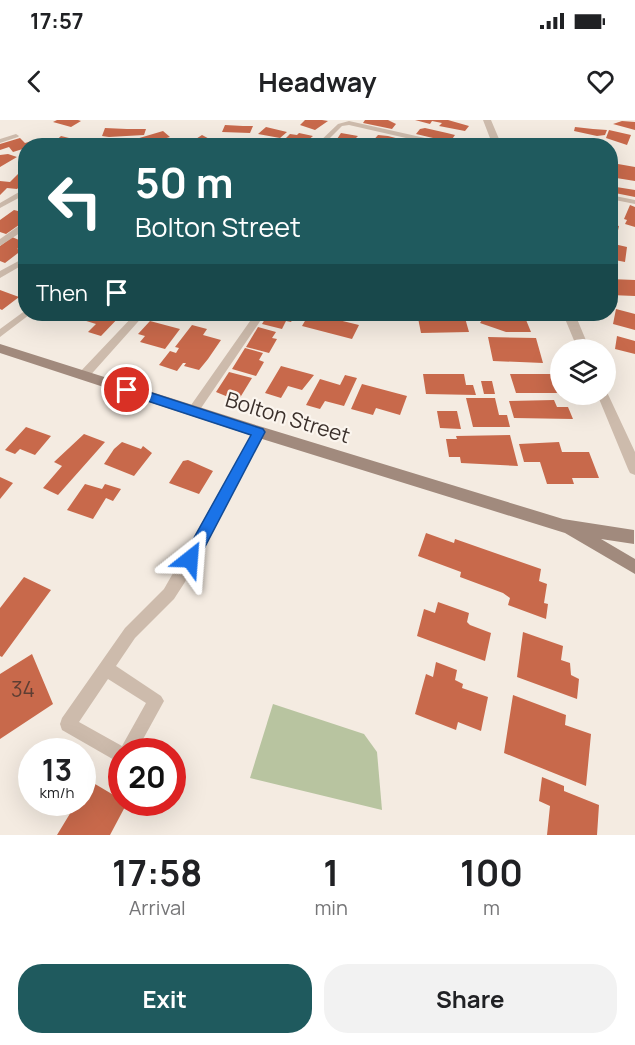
<!DOCTYPE html>
<style>
:root{--surface:#fff;--page:#f2f2f2;--text:#202124;--muted:#757577;--accent:#1f5a5e}
body{margin:0;font-family:Manrope,sans-serif;background:var(--page);color:var(--text);height:100vh;display:flex;flex-direction:column;font-size:22px;white-space:nowrap}
*{box-sizing:border-box;margin:0}
p{font-size:20px;color:var(--muted)}
.icon{flex:none;width:33px;height:33px;fill:none;stroke:currentColor;stroke-width:2;stroke-linecap:round;stroke-linejoin:round}
.map{position:relative;height:715px;overflow:hidden}
.details{display:flex;flex-direction:column;background:var(--surface);flex:1}
.details>*{flex:none}
.banner{position:absolute;left:18px;top:18px;width:600px;height:183px;border-radius:24px;box-shadow:0 6px 24px #0002;background:#1f5a5e;color:#fff;overflow:hidden}
.buttons{position:absolute;left:550px;top:219px;display:grid;gap:12px}
.buttons a{display:grid;place-items:center;width:66px;height:66px;border-radius:50%;background:var(--surface);box-shadow:0 6px 24px #0002;font-size:30px}
.speed{position:absolute;left:18px;top:618px;display:flex;gap:12px;font-size:30px;font-weight:700;text-align:center}
.speed>*{display:grid;place-content:center;width:78px;height:78px;border-radius:50%;background:var(--surface);box-shadow:0 6px 24px #0002;line-height:1}
.speed small{font-size:15px;font-weight:400}
.speed .limit{border:9px solid #d22;background:#fff;color:#111}
.pin{position:absolute;display:grid;place-items:center;width:51px;height:51px;color:#fff;margin:-26px;border:3px solid #fff;border-radius:50%;box-shadow:0 2px 6px #0007}
.me{position:absolute;width:66px;margin:-33px;rotate:28deg;stroke-linejoin:round;filter:drop-shadow(0 0 4px #0008)}
.turn{display:flex;align-items:center;gap:21px;height:126px;padding:0 18px;font-size:27px}
.turn .icon{width:78px;height:78px;stroke-width:2.5}
.turn b{display:block;font-size:42px;line-height:51px}
.then{display:flex;align-items:center;height:57px;padding:0 18px;background:#0003;gap:12px;font-size:22px}
.eta{display:flex;justify-content:space-evenly;align-items:center;height:102px;text-align:center}
.eta b{font-size:36px;font-weight:700;line-height:42px}
.primary-button{display:flex;gap:12px;margin-top:auto;padding:12px 18px}
.primary-button a{flex:1;height:69px;border-radius:24px;background:var(--accent);color:#fff;font-size:24px;font-weight:700;line-height:69px;text-align:center}
.primary-button a+a{background:var(--page);color:var(--text)}
.status{display:flex;justify-content:space-between;align-items:center;height:42px;padding:0 30px;background:var(--surface);direction:ltr}
.status svg{height:16px;fill:currentColor}
header{display:flex;justify-content:space-between;align-items:center;height:78px;padding:0 18px;background:var(--surface);font-size:27px;font-weight:700}
.map>svg:first-child{display:block}
.green{fill:#b8c4a0}
.building{fill:#c8694b}
.lines{fill:none;stroke-linecap:round;stroke-linejoin:round}
.service{fill:#cdbbac;fill-rule:evenodd}
.tertiary{fill:#cdbbac;fill-rule:evenodd}
.secondary{fill:#a18a7d;fill-rule:evenodd}
.route{fill:#1a73e8;stroke:#114b97;stroke-width:1.5}
.labels{text-anchor:middle;dominant-baseline:central;stroke-width:4.5;stroke-linejoin:round;paint-order:stroke}
.street-label{font-size:21px;fill:#3b302b;stroke:#fbf5ee}
.near-number-label{font-size:21px;fill:#5e3e33}
</style>
<div class="status"><b>17:57</b><svg viewBox="0 0 49 12"><path d="M0 12V9h3v3zM5 12V6h3v6zM10 12V3h3v9zM15 12V0h3v12zM26 1h20v11H26zM47 4h2v5h-2z"/></svg></div>
<header><svg class="icon" aria-label="back" viewBox="0 0 24 24"><path d="M15 5l-7 7 7 7"/></svg>Headway<svg class="icon" aria-label="heart" viewBox="0 0 24 24"><path d="M12 20l-8-8c-3-5 5-10 8-4 3-6 11-1 8 4z"/></svg></header>
<div class="map">
<svg width="635" height="715" viewBox="0 0 635 715">
<rect width="100%" height="100%" fill="#f4ebe1"/>
<path class="green" d="M273 584 364 614 377 632 382 690 250 658Z"/>
<path class="building" d="M57 0H78L81 1 71 7 53 2Z
M305 0H322L328 1 315 10 300 5Z
M365 0H388L396 4 392 9 363 3Z
M415 0H448L469 6 465 11 439 6 442 3 432 1 430 4Z
M622 1 635 2V10L613 4Z
M225 5 243 6H253L250 13 222 12Z
M266 7 287 12 280 18 258 14Z
M575 7 593 9 607 10 605 15 597 16 574 11Z
M105 8 127 9H146L144 15 109 17 102 16Z
M425 8 447 13 455 15 450 22 416 14 420 9Z
M609 10 631 15 627 25 606 18Z
M163 11 170 17 143 25 136 19Z
M299 13 313 16 301 26 282 22 290 14 297 15Z
M341 13 358 16 356 18 363 20 358 26 335 22Z
M202 15 215 22 207 26H185Z
M378 15 388 16 415 23 412 26 371 23Z
M61 16 69 18 67 20 84 26H50Z
M20 18 25 23 32 21 36 26H26V28L13 32 9 27 0 30V24Z
M257 19 266 21 264 22 274 26H243L249 20Z
M8 34 17 37 0 47V35Z
M618 44 635 47V61L610 57 613 51H617Z
M18 54H26V64H22L17 69 7 68 0 75V61L10 62Z
M610 66 635 70V77L610 72Z
M630 85 635 87V107L625 104 627 100 624 99Z
M14 90 26 93V100L6 114 0 112V100Z
M610 104 619 106 616 119 610 118Z
M12 117 26 123 17 129 22 130 5 143 0 141V126Z
M614 124 627 127 625 142 610 139V127L613 128Z
M610 159 635 160V176L610 175Z
M0 170 19 177 2 190 0 189Z
M616 189 635 194V210L613 204Z
M90 194H122L101 216 88 212 96 204 83 200Z
M268 194H296L291 202 286 201 282 209 262 204Z
M309 194H314L359 205 352 219 302 206Z
M342 194H368L366 199Z
M421 194H448L449 198H465L469 212 421 213 418 198H422Z
M486 194 508 197 509 195H524L531 212H506L480 203Z
M150 201 180 209 165 229 140 222 145 216 138 214Z
M192 205 207 209 203 215 221 220 208 239 199 250 184 246 186 243H183L177 251 159 245 170 231 176 233 179 228 175 227Z
M258 207 276 212 272 218 277 219 269 233 246 227Z
M617 216 635 221V234L615 229Z
M488 217 536 218 543 243 493 241Z
M245 228 263 233 259 240 264 242 256 256 232 249Z
M281 246 314 255 302 270 288 266 281 278 265 273Z
M229 252 252 258 238 281 216 272Z
M423 254H464L466 265H473L476 275 426 274Z
M510 254H551L557 273H516Z
M345 255 357 258 344 286 325 281 320 289 306 285 320 259 340 265Z
M481 261H492L495 274H484Z
M362 264 407 276 400 295 376 288 373 295 351 289Z
M466 278H495L499 295H507L510 307H473Z
M554 280 557 287H568L573 299 514 298 509 281Z
M437 291H457L461 309 440 308Z
M26 307 51 316 35 335 20 329 15 334 5 330Z
M84 314 105 322 58 375 43 368 62 346 54 342Z
M510 315 518 346 461 343 460 337H449L446 319H457L456 316Z
M122 322 141 329 143 326 152 333 134 356 104 344 114 329Z
M559 322 562 332H589L599 358H572L574 364H547L540 342H524L519 324Z
M188 340 213 351 199 374 169 363 183 341Z
M0 357 13 363 0 379Z
M85 364 102 369 105 364 121 369 113 381 106 378 93 399 67 390Z
M426 413 454 423 455 419 541 449 539 461 547 464 544 483 548 484 546 499 508 485 510 478 503 473 460 457 461 452 418 436Z
M24 457 51 470 2 537 0 536V488Z
M438 482 469 493 467 502 470 505 491 513 485 541 417 516 424 489 435 493Z
M523 512 563 526 561 540 570 543 571 555 579 559 577 579 517 557Z
M32 534 53 584 0 619V554Z
M436 542 457 550 455 560 463 564 462 568 488 577 481 611 458 602 456 610 415 594 426 554 433 557Z
M513 575 566 595 565 605 591 614 586 666 504 633Z
M542 657 564 666V671L599 685 597 715H547L550 686 539 681Z
M90 661 122 680V682L127 683 110 715H57L77 682H82V674Z"/>
<g class="lines">
<path class="service" d="M349 1 452 24 455 26H441L349 5 342 6 322 26H315L338 4Z
M16 14 19 16 18 17 0 23V19Z
M26 68V74L0 88V83Z
M610 75 635 80V84L610 79Z
M23 103H26V109L0 126V119Z
M26 137V143L0 158V151Z
M26 190V194H30L29 195 0 217V209Z
M135 194H145L87 259H79L78 256 79 253Z
M255 194H265L197 294H189L188 291 189 288Z
M259 308 265 312 185 462 174 479 135 518 116 546 161 576 164 581 136 632H122V643L116 641 62 610 60 604 62 598 125 508 164 469 255 309ZM108 559 146 583 122 626 79 602Z"/>
<path class="tertiary" d="M483 0H491L502 26H493Z
M563 194H575L590 230H578Z
M606 270 635 332V355L630 353 628 349 597 274H606Z"/>
<path class="secondary" d="M0 224 259 306 563 399 634 410V424L601 419 635 439V454L565 413 259 318 0 233Z"/>
</g>
<path class="route" d="M127 265 263 309 265 312 196 444 190 446 185 444 183 439 185 434 251 315 123 273V267Z"/>
<g class="labels">
<g class="street-label">
<text transform="translate(288 297) rotate(17)">Bolton Street</text>
</g>
<g class="near-number-label">
<text x="23" y="569">34</text>
</g>
</g>
</svg>
<div class="buttons">
<a><svg class="icon" aria-label="layers" viewBox="0 0 24 24"><path d="M12 4l9 5-9 5-9-5zM3 14l9 5 9-5"/></svg></a>
</div>
<div class="speed"><div>13<small>km/h</small></div><div class="limit">20</div></div>
<div class="pin" style="left:127px;top:270px;background:#d93025"><svg class="icon" aria-label="arrive" viewBox="0 0 24 24"><path d="M6 21V4h12l-3 4 3 4H6"/></svg></div>
<svg class="me" style="left:190px;top:439px" viewBox="-20 -20 40 40"><path d="M0-17L14 15 0 8-14 15z" fill="#1a73e8" stroke="#fff" stroke-width="4"/></svg>
<div class="banner">
<div class="turn"><svg class="icon" aria-label="left" viewBox="0 0 24 24"><path d="M17 20v-9H6M10 6l-5 5 5 5"/></svg><div><b>50 m</b>Bolton Street</div></div>
<div class="then">Then<svg class="icon" aria-label="arrive" viewBox="0 0 24 24"><path d="M6 21V4h12l-3 4 3 4H6"/></svg></div>
</div>
</div>
<section class="details">
<div class="eta">
<div><b>17:58</b><p>Arrival</p></div>
<div><b>1</b><p>min</p></div>
<div><b>100</b><p>m</p></div>
</div>
<div class="primary-button"><a>Exit</a><a>Share</a></div>
</section>
